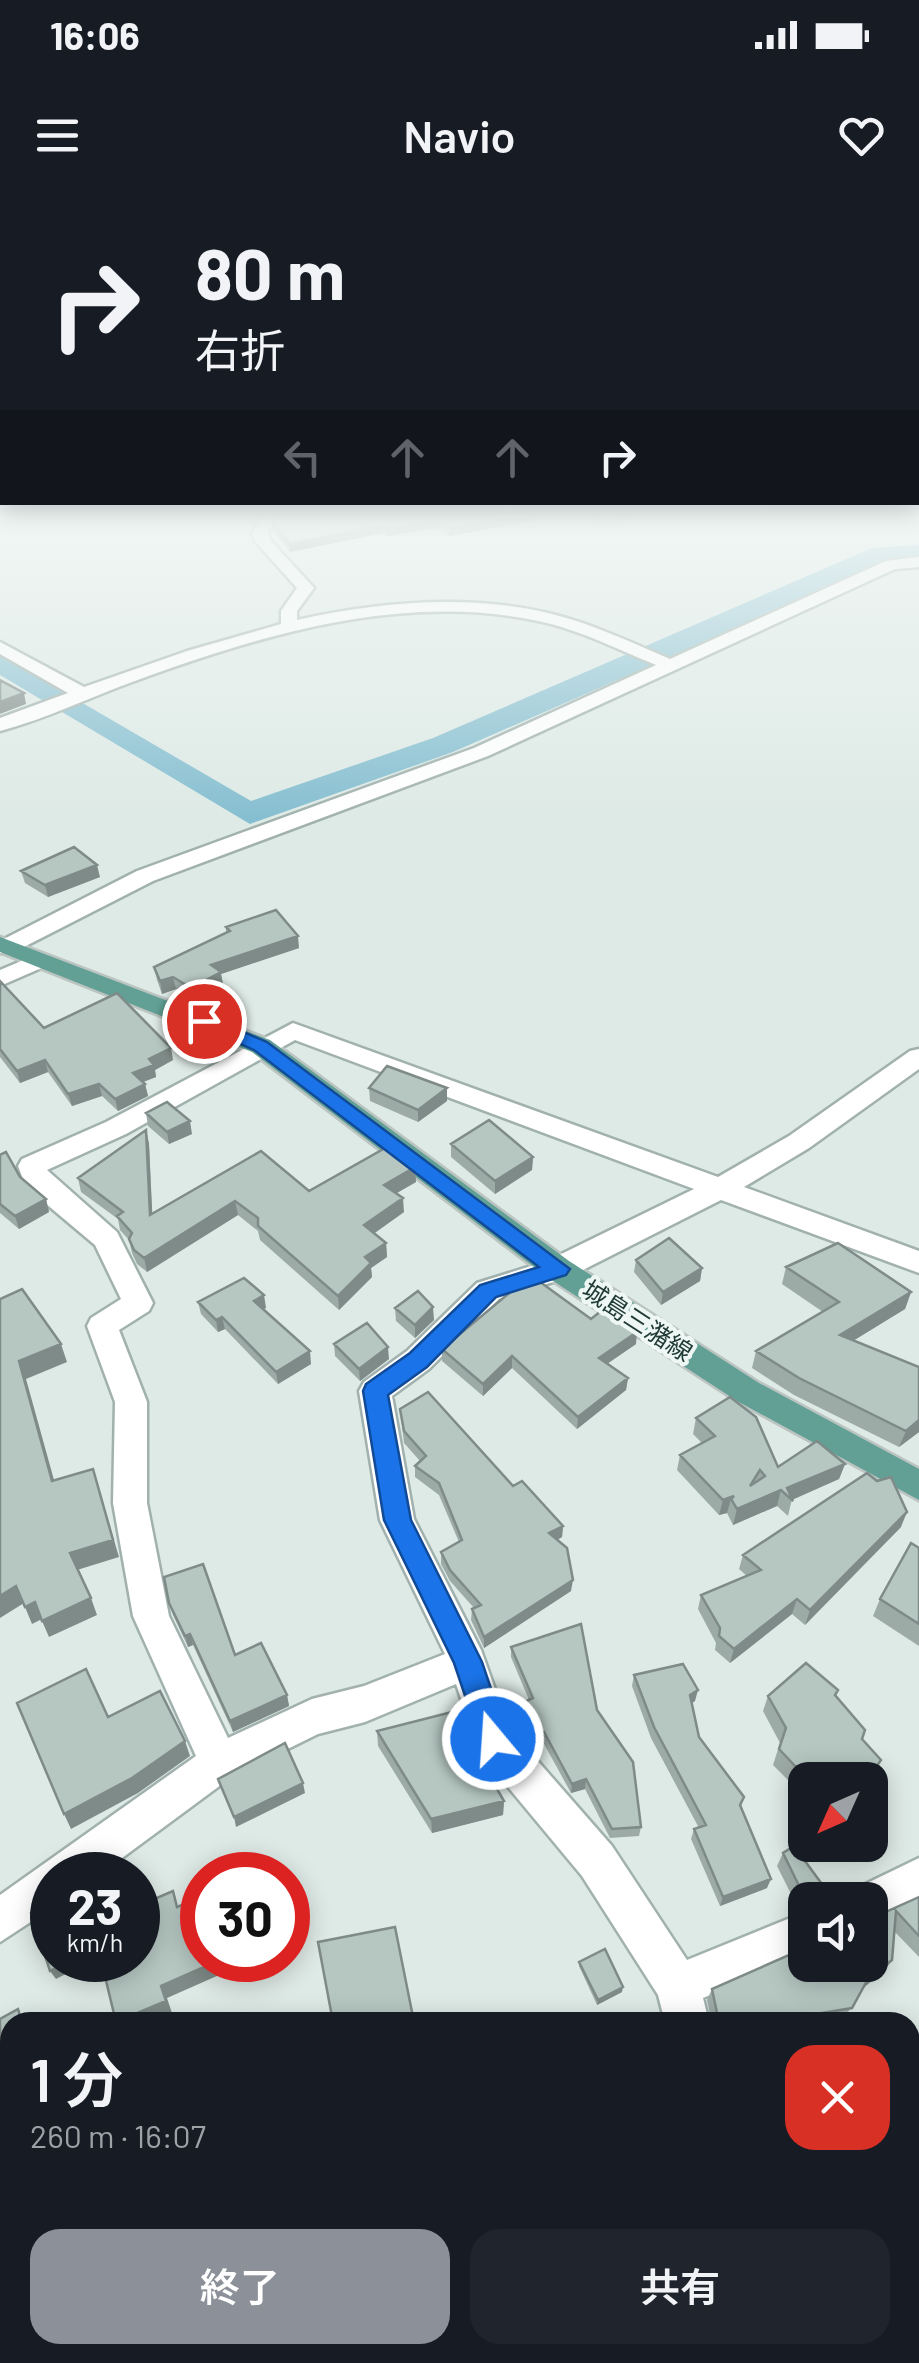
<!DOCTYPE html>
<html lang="ja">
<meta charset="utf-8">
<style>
:root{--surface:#171b24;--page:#20242c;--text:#f1f3f6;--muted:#9ea1a6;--accent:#8c9099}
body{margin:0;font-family:Barlow,"Noto Sans JP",sans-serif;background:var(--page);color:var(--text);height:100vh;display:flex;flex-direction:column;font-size:38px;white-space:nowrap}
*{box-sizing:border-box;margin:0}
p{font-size:32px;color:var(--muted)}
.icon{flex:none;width:55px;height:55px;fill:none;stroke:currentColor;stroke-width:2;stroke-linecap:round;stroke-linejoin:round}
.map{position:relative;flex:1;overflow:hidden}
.side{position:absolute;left:0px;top:1812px;width:920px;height:352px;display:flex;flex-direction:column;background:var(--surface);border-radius:30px 30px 0 0;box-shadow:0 5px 25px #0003}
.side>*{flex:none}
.banner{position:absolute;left:0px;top:0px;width:920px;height:305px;box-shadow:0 5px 25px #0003;background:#171b24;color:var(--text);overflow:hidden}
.needle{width:65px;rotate:225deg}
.controls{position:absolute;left:788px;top:1562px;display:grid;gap:20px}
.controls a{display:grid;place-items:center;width:100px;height:100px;border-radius:20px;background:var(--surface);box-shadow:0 5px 25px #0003;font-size:50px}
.speed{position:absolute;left:30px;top:1652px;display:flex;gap:20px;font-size:50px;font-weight:700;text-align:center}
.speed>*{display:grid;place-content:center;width:130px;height:130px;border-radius:50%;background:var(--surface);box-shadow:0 5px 25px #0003;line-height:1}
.speed small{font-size:25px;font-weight:400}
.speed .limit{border:15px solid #d22;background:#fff;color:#111}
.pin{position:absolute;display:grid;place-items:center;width:85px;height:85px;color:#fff;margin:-42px;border:5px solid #fff;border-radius:50%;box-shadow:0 2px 10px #0007}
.me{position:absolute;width:110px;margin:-55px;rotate:342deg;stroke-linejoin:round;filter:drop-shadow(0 0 8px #0008)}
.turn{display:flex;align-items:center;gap:35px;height:210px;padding:0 30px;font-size:45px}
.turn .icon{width:130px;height:130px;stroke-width:2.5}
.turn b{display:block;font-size:70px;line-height:85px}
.lanes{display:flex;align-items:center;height:95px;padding:0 30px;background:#0003;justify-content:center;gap:50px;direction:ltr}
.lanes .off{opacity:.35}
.round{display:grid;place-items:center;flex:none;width:105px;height:105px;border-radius:30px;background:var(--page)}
.summary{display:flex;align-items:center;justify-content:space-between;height:170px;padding:0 30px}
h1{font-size:60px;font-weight:600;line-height:75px}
.action{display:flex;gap:20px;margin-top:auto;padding:20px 30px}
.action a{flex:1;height:115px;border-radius:30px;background:var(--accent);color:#fff;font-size:40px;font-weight:600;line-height:115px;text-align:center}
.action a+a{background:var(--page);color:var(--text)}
.status{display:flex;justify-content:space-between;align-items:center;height:70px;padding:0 50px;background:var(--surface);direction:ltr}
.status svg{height:28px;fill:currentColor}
header{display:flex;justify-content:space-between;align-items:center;height:130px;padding:0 30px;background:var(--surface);font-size:45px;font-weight:600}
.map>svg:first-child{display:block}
.water{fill:#85bed0}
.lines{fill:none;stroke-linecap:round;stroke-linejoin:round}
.minor-casing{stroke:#a1b1ad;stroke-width:5}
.major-casing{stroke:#bcc4c2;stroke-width:5}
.minor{fill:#fff;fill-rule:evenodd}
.major{fill:#62a095;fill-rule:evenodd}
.wall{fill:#9daba7}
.shaded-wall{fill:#7f8b88}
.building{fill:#b6c7c2;stroke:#7f8b88;stroke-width:2.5;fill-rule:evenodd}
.route{fill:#1a73e8;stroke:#114b97;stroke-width:2.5}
.labels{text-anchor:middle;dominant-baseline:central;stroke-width:8;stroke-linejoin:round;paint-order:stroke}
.street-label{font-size:25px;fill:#1f3935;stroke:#eef7f3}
</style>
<div class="status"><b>16:06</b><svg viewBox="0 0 49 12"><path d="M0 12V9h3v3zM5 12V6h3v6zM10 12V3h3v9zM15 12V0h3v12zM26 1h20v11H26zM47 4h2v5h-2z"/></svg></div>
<header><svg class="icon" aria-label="menu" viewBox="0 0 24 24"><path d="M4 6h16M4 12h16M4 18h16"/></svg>Navio<svg class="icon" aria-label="heart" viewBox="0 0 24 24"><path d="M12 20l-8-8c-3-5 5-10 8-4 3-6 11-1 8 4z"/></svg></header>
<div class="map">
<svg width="919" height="2163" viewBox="0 0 919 2163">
<rect width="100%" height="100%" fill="#deeae6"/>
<path class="water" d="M919 345V358L891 360 453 552 250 624 0 475V455L251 601 433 538 872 348Z"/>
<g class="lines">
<g class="minor-casing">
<path id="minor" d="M261 318H275L268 333 270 340 314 388 297 411V420C378 402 468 394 548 413 591 423 630 442 670 459L886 361 919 357V367L895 369 488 556 153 681 14 752 0 753V741L137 671 474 548 656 465C619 450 582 431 543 422 406 391 263 434 135 481 90 497 46 519 0 531V518L68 493 0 454V442L84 487 187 451 281 424V411L297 388 255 341 252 333Z
M594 318H624L601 322Z
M38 754 46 756 50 761 46 766 0 786V770Z
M293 823 718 977 789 936 910 851 919 849V869L809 948 744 987 919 1051V1073L721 1000 569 1077 499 1099 429 1169 392 1196 414 1319 481 1450 509 1528 612 1646 687 1760 805 1712V1755L703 1798 709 1822H665L658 1795 582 1676 479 1552 456 1484 365 1522 318 1534 233 1576 99 1675H52V1708L0 1742V1695L196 1556 133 1416 113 1303 115 1202 87 1126 91 1118 121 1099 95 1045 26 987 18 966 22 959 106 922ZM295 840 694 989 547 1061 477 1083 407 1151 364 1182 359 1191 380 1320 445 1454 364 1486 312 1499 228 1538 169 1416 147 1303V1202L119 1130 149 1111 153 1103 117 1032 47 970 126 934Z
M919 1658V1701L870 1725V1700H850L855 1689Z
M725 2155H777L779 2163H727Z"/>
</g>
<g class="major-casing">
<path id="major" d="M0 737 270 840 569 1061 759 1183 919 1269V1300L737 1201 547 1077 252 852 0 752Z"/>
</g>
<use href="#minor" class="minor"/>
<use href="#major" class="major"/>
</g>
<path class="wall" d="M274 318 533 321 449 336 435 328 388 336 383 333 290 352 273 330Z
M21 671 100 677 48 697 25 683Z
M226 727 299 748 221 774 223 784 193 800 176 789 162 794 157 780 154 767 226 733Z
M0 781 44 828 173 860 155 870 156 877 143 882 145 884 148 896 118 911 102 896 72 906 48 872 20 883 0 857Z
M369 888H447V901L418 922 370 901Z
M146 913 192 934 169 944 148 926Z
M146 930 149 944 152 1014 309 991 415 967 416 982 396 993 404 1012 374 1033 386 1043 387 1057 371 1068 372 1077 339 1110 260 1040 258 1031 238 1015 147 1072 137 1064 132 1053 129 1040 120 1030 118 1019 81 992 78 978Z
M451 944 533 957 532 970 495 994 451 957Z
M0 955 20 977 46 999 49 1012 19 1029 0 1013Z
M636 1060 702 1068 700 1081 661 1105 634 1072Z
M786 1067 911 1092 905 1109 854 1140 919 1232 899 1247 794 1195 752 1168 756 1151 823 1112 782 1084Z
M198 1102 266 1108 263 1109 311 1164 278 1184 225 1129 218 1132 201 1114Z
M395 1108 434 1120 415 1138 396 1121Z
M591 1119 636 1144 607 1164 628 1178 626 1190 577 1229 512 1168 483 1196 442 1161V1149Z
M334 1144 389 1159 360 1181 335 1156Z
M400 1209 513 1286 563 1326 562 1337 557 1340 571 1391 484 1448 471 1420 472 1409 474 1408 450 1381 441 1364V1352L459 1342 439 1295 415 1277V1266L420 1261 404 1243Z
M696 1218 778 1267 845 1264 839 1279 792 1299 788 1316 777 1306 733 1325 727 1313 719 1315 677 1270 680 1255 702 1243 693 1234Z
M901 1327 805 1425 792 1414 730 1463 715 1450 716 1443 698 1409 701 1395 747 1376 739 1369 743 1355Z
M919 1348V1446L873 1416 880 1399Z
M169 1403 287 1495 289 1506 233 1532 193 1445 188 1447 173 1415Z
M511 1447 597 1510 641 1627 639 1636 610 1638 585 1589 571 1593 543 1542 530 1547 526 1541 521 1513 522 1503 529 1500 511 1457Z
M634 1475 695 1501 692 1503 699 1537 744 1597 741 1607 767 1688 720 1706 691 1639 694 1629 699 1628 651 1538 632 1486Z
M768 1496H835L862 1539 881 1560 877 1568 878 1594 870 1580H805V1590L800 1580 790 1582 773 1565 780 1543 763 1511Z
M377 1531 504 1601 503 1615 432 1633 378 1546Z
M794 1646 830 1695 859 1696 874 1691 877 1716 919 1697V1757L894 1731 892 1760 884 1771 863 1787 844 1819 824 1822H699L702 1815 710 1814 707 1800 712 1789 805 1748V1765H870V1700H805V1711L799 1710 777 1666 783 1653Z
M579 1762 622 1792 597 1805 579 1766Z"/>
<path class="shaded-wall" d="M509 318H534L533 321 449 336V328Z
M435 321V328L388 336V329Z
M383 325V333L290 352V344Z
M24 493 26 504 0 514V502Z
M97 665 100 677 48 697 45 685Z
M298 736 299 748 221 774 223 784 193 800 191 788 211 765Z
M173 777 176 789 162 794 160 781Z
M171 848 173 860 155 870 156 877 135 885 133 873 149 859Z
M45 860 48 872 20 883 17 871Z
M99 884 102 896 72 906 68 894Z
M145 884 148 896 118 911 115 899Z
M447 888V901L418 922V910Z
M190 921 192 934 169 944 167 932Z
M146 930 149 944 153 1029 150 1015Z
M533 957 532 970 495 994V981Z
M415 967 416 982 385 1000 384 985Z
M403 998 404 1012 365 1040 364 1025Z
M46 999 49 1012 19 1029 15 1016Z
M235 1001 238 1015 147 1072 144 1058Z
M386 1043 387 1057 371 1068 372 1077 339 1110 338 1096 365 1057Z
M702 1068 700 1081 661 1105 663 1092Z
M911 1092 905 1109 835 1152 840 1135Z
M264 1095 266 1108 255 1113 254 1101Z
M433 1107 434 1120 415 1138V1125Z
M222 1117 225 1129 218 1132 216 1120Z
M637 1132 636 1144 598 1170 599 1158Z
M61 1144 67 1162 26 1179 59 1298 52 1281 19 1161Z
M388 1147 389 1159 360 1181 359 1169Z
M310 1151 311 1164 278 1184 276 1172Z
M512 1156V1168L483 1196V1184Z
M628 1178 626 1190 577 1229 578 1217Z
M919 1220V1232L899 1247 906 1231Z
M845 1264 839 1279 792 1300 787 1288Z
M93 1269 119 1357 77 1370 70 1353Z
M781 1290 777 1306 733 1325 737 1309Z
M734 1296 731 1299 727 1313 719 1315 723 1300Z
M907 1312 901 1327 805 1425 810 1410Z
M563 1326 562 1337 548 1345 549 1333Z
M573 1380 571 1391 484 1448V1437Z
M16 1386 24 1403 0 1418V1396Z
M91 1398 97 1415 49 1437 42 1421Z
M797 1399 792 1414 730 1463 734 1449Z
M35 1402 42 1419 32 1424 25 1407Z
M190 1434 193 1445 188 1447 185 1436Z
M698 1490 695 1501 687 1506 690 1495Z
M287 1495 289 1506 233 1532 230 1521Z
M544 1532 543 1542 530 1547 531 1537Z
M185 1541 190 1556 138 1593 71 1629 64 1614Z
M586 1579 585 1589 571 1593 572 1584Z
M885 1579 878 1594 870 1601V1593Z
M303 1583 305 1593 236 1627 234 1617Z
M504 1601 503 1615 432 1633 431 1619Z
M771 1679 767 1688 720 1706 723 1697Z
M70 1760H88L89 1762 56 1779 50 1771Z
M220 1760H233L235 1768 167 1798 172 1813 151 1822H118L161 1786Z
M892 1760 884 1771 862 1789 869 1777Z
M623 1787 622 1792 597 1805 598 1800Z
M816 1814 811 1822H796Z
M101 2155H107L109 2163H104Z"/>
<path class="building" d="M274 318H509L449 328 435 321 388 329 383 325 290 344 273 323Z
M0 480 24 493 0 502Z
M74 647 97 665 45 685 21 671Z
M276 710 298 736 211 765 221 772 191 788 173 777 160 781 154 767 230 731 226 727Z
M0 781 44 828 117 793 171 848 149 859 154 865 133 873 145 884 115 899 99 884 68 894 45 860 17 871 0 849Z
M387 866 447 888 418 910 369 888Z
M167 902 190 921 167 932 146 913Z
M489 920 533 957 495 981 451 944Z
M146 930 150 1015 261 951 309 991 387 947 415 967 384 985 403 998 364 1025 386 1043 365 1057 371 1063 338 1096 258 1026V1018L235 1001 144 1058 134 1050 129 1039 132 1033 117 1016 123 1012 78 978Z
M6 952 20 977 46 999 15 1016 0 1004V955Z
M669 1038 702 1068 663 1092 636 1060Z
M838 1043 911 1092 840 1135 919 1167V1220L906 1231 799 1178 756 1151 839 1102 786 1067Z
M244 1078 264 1095 254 1101 310 1151 276 1172 222 1117 216 1120 198 1102Z
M536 1079 591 1119 601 1111H609L637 1132 599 1158 628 1178 578 1217 512 1156 483 1184 442 1149 520 1084Z
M22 1089 61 1144 19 1161 52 1281 93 1269 113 1340 70 1353 91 1398 42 1421 35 1402 25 1407 16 1386 0 1396V1099Z
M418 1091 433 1107 415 1125 395 1108Z
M367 1123 388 1147 359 1169 334 1144Z
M428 1192 513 1286 522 1281 563 1326 549 1333 567 1348 573 1380 484 1437 472 1409 481 1405 450 1370 441 1352 462 1340 439 1283 415 1266 426 1256 404 1231 400 1209Z
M730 1197 756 1217 778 1267 817 1241 845 1264 787 1288 793 1301 781 1290 737 1309 731 1299 734 1296 723 1300 680 1255 715 1236 696 1218ZM760 1270 765 1276 750 1286Z
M867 1273 877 1281 891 1277 907 1312 810 1410 797 1399 734 1449 719 1436 720 1428 701 1395 761 1370 743 1355Z
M911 1343 919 1348V1424L880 1399Z
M203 1364 235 1455 261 1443 287 1495 230 1521 190 1434 185 1436 169 1403 164 1377Z
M581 1424 597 1510 633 1562 641 1627 612 1629 586 1579 572 1584 544 1532 531 1537 526 1532 522 1503 533 1498 511 1447Z
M806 1463 838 1490 835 1495 865 1530 862 1539 881 1560 876 1567 885 1579 870 1593V1580H814L806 1565 796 1567 779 1549 786 1528 768 1496Z
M683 1464 698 1490 690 1495 699 1537 744 1597 740 1605 771 1679 723 1697 694 1629 706 1625 654 1527 634 1475Z
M86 1469 108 1517 160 1491 185 1541 132 1578 64 1614 17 1503Z
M452 1512 504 1601 431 1619 377 1531Z
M285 1543 303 1583 234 1617 218 1579Z
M794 1646 830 1695 859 1696 874 1691 877 1716 919 1697V1736L896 1711 892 1760 869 1777 852 1808 816 1814 796 1822H706L702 1815 717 1813 712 1789 805 1748V1765H870V1700H815L805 1698 783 1653Z
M52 1689V1760H70L50 1771 31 1713 49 1702 50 1690Z
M173 1691 177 1707 202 1697V1760H220L161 1786 166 1801 116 1822 101 1760H138V1724L150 1719 145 1703Z
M395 1727 414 1822H333L318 1742Z
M605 1749 623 1787 598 1800 579 1762Z
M18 1809 22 1822H10V2093L7 2095 0 2072V1997L3 1996 0 1986V1819Z
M67 2155H101L104 2163H53Z
M156 2155H253L255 2163H158Z
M551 2155H688L691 2163H553Z"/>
<linearGradient id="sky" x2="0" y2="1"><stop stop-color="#80b8de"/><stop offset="0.51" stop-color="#f0f6f4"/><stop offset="1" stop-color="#f0f6f4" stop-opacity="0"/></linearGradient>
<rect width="919" height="621" fill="url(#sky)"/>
<path class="route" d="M204 815 267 842 570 1069 566 1075 496 1097 427 1167 388 1195 411 1320 482 1462 508 1539 504 1549 493 1553 483 1549 454 1463 384 1320 363 1191 366 1184 410 1153 480 1085 539 1067 254 850 198 825 195 821Z"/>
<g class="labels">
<g class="street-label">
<text transform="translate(638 1120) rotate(33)">城島三潴線</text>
</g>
</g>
</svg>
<div class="controls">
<a><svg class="needle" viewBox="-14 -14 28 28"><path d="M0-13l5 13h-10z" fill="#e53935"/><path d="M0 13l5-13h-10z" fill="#9ea1a6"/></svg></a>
<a><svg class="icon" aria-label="sound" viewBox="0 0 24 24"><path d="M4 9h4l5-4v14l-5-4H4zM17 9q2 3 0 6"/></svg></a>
</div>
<div class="speed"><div>23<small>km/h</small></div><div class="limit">30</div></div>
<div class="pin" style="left:204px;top:821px;background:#d93025"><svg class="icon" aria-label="arrive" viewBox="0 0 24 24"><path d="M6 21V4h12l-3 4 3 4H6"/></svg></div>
<svg class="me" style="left:493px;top:1539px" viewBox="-20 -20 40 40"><circle r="17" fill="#1a73e8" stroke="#fff" stroke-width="3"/><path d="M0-11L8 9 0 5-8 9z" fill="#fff"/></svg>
<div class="banner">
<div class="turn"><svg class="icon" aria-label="right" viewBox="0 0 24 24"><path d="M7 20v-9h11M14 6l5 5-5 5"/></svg><div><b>80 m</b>右折</div></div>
<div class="lanes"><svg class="icon off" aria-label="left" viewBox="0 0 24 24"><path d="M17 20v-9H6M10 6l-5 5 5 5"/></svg><svg class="icon off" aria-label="ahead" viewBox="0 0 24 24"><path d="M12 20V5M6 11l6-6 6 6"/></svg><svg class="icon off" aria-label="ahead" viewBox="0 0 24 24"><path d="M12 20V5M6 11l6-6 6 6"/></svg><svg class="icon" aria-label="right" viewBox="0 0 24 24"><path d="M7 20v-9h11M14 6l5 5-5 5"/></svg></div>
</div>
<section class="side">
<div class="summary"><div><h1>1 分</h1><p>260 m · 16:07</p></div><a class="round" style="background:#d93025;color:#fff"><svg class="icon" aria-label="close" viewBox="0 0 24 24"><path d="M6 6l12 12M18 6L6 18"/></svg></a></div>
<div class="action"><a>終了</a><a>共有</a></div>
</section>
</div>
